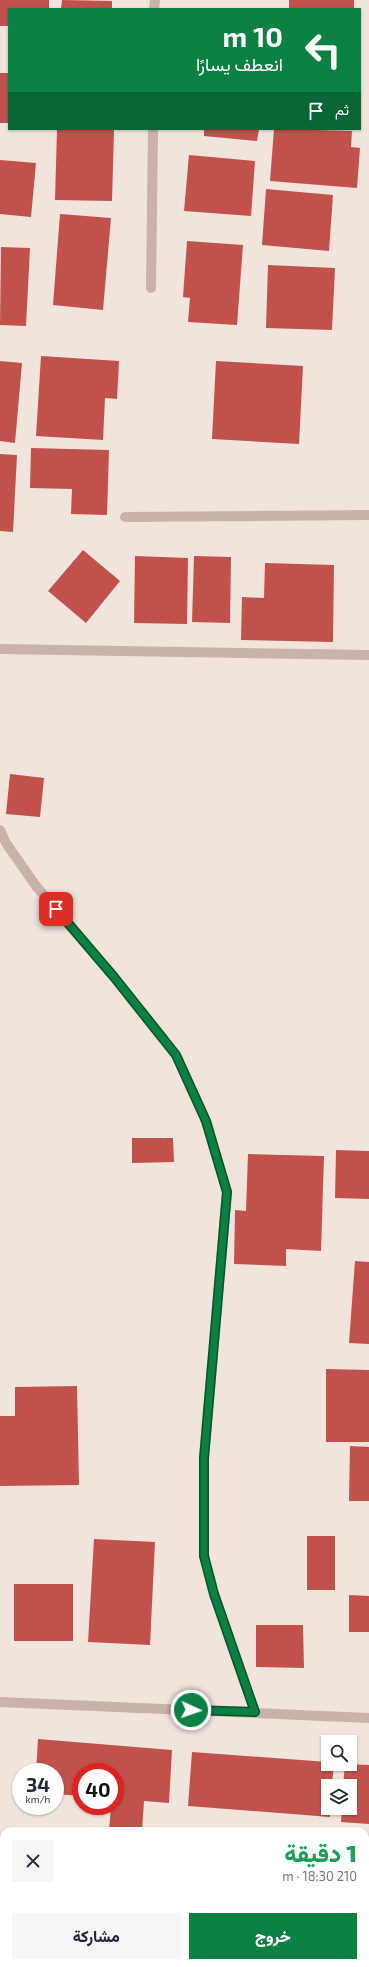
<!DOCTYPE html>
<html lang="ar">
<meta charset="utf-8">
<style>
:root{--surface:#fff;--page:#f6f6f7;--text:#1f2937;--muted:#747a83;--accent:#0b8043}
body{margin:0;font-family:"Exo 2",Vazirmatn,sans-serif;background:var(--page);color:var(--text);direction:rtl;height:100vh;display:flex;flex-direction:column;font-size:15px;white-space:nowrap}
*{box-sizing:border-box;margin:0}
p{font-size:13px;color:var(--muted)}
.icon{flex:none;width:22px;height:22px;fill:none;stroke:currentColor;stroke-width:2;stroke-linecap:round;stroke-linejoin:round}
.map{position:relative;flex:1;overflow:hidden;direction:ltr}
.details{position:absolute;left:0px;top:1827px;width:369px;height:140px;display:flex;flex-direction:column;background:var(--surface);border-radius:12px 12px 0 0;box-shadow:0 1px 3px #0004;direction:rtl}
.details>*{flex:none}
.top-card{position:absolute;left:8px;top:8px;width:353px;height:122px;border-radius:0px;box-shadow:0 1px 3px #0004;direction:rtl;background:#0b8043;color:#fff;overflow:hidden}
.controls{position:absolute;left:321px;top:1735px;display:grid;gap:8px}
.controls a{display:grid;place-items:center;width:36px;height:36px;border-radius:0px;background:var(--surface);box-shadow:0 1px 3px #0004;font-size:20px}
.speed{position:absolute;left:12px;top:1763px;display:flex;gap:8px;font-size:20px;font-weight:700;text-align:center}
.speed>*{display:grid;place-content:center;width:52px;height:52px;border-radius:50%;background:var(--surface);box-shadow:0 1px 3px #0004;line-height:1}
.speed small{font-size:10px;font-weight:400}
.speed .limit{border:6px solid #d22;background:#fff;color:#111}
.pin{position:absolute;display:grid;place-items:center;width:34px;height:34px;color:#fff;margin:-17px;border-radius:8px;box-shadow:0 2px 6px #0006}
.me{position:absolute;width:44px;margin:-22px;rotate:93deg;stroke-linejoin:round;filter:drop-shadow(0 0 3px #0008)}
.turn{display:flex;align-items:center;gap:14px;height:84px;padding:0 12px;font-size:18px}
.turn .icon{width:52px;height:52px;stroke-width:2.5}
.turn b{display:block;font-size:28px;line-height:34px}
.then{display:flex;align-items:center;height:38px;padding:0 12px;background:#0003;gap:8px;font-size:15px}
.round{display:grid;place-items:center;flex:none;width:42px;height:42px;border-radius:0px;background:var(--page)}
.summary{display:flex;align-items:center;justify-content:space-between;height:68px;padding:0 12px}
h1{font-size:24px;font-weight:800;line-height:30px;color:#1e9e55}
.primary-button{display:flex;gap:8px;margin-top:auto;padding:8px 12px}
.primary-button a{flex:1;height:46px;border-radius:0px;background:var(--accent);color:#fff;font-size:16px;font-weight:800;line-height:46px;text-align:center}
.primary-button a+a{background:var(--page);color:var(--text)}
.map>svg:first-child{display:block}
.building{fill:#c1524b}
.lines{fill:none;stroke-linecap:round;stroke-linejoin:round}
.service{stroke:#c9b2a9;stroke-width:10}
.minor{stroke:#c9b2a9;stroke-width:10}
.tertiary{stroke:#c9b2a9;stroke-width:10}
.route-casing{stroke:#07532c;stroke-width:10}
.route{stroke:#0b8043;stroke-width:7}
</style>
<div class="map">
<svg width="369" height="1967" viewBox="0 0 369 1967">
<rect width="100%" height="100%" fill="#f1e4dd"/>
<path class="building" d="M0 0H49V9H9V26H0Z
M62 0 112 1V9H61Z
M289 0H354V9H289Z
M0 73H9V123H0Z
M57 129H114L112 201 55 200Z
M204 129H259L257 141 204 136Z
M274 129 352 131 351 147 360 148 357 188 270 181Z
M189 155 255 161 251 216 184 211Z
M0 160 36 163 31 217 0 214Z
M266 189 333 195 329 251 262 245Z
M60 214 111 218 103 310 53 305Z
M187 241 243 245 237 325 188 322 190 298 183 297Z
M1 247 30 248 26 326 0 325Z
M268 265 335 268 332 330 266 328Z
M41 356 119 361 117 399 105 398 103 440 36 436Z
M0 361 22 363 15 443 0 441Z
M216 361 303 366 299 444 212 439Z
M31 448 109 450 107 515 71 514 72 489 30 488Z
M0 454 17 455 13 532 0 531Z
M83 550 120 581 86 623 48 591Z
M135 556 188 558 187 624 134 623Z
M194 556 231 557 230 623 192 622Z
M265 563 334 565 333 642 241 640 242 597 264 598Z
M10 774 44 778 40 817 6 814Z
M132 1138H173L174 1162 132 1163Z
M336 1150 369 1151V1199L335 1198Z
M248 1154 324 1156 321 1251 286 1249V1266L234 1264 235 1210 246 1211Z
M355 1261 369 1262V1344L349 1343Z
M326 1369 369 1370V1442H326Z
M77 1386 79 1485 0 1486V1416H15V1387Z
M350 1446 369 1447V1501H349Z
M307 1536H335V1590H307Z
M94 1539 155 1542 150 1645 88 1642Z
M14 1584H73V1641H14Z
M349 1595 369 1596V1632H349Z
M256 1625H303L304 1668 256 1667Z
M38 1739 172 1750 169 1803 144 1801 142 1831H109L111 1806H115V1772H81V1796L55 1794V1772H36Z
M192 1752 328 1762V1764H334L332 1786H328L330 1817 188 1806Z
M345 1764 369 1765V1824L341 1822 342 1808H350V1786H343Z
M365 1851 369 1854V1876L365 1881Z
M129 1963H181V1967H128Z
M196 1963H248V1967H196Z
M266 1963H354V1966L342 1965V1967H266Z"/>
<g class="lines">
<path class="service" d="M0 830 6 843 36 886 114 977 176 1055 206 1121 227 1192"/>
<path class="minor" d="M154 9 155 0
M151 288 153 129
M125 517 369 515
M0 649 369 655
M227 1192 204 1458V1556L214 1594 255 1712"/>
<path class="tertiary" d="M0 1702 369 1718"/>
</g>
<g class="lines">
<g class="route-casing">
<path id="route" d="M56 909 114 977 176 1055 206 1121 227 1192 204 1458V1556L214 1594 255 1712 191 1710"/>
</g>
<use href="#route" class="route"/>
</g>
</svg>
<div class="controls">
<a><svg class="icon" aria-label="search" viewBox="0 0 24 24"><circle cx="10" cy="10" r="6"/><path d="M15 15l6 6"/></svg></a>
<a><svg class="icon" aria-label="layers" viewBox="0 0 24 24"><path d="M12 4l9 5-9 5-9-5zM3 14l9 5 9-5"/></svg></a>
</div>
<div class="speed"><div>34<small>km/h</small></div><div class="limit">40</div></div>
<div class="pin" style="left:56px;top:909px;background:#d93025"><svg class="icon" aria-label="arrive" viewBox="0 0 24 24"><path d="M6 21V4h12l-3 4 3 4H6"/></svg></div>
<svg class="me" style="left:191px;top:1710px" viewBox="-20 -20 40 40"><circle r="17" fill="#0b8043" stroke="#fff" stroke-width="3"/><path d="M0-11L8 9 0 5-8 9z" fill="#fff"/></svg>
<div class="top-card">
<div class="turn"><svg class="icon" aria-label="left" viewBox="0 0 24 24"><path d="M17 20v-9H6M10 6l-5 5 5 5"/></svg><div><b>10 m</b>انعطف يسارًا</div></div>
<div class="then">ثم<svg class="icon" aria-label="arrive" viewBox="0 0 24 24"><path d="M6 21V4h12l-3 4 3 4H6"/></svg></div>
</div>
<section class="details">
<div class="summary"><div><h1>1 دقيقة</h1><p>210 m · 18:30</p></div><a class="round"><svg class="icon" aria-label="close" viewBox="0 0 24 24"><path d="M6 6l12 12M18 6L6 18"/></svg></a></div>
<div class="primary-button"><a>خروج</a><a>مشاركة</a></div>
</section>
</div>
